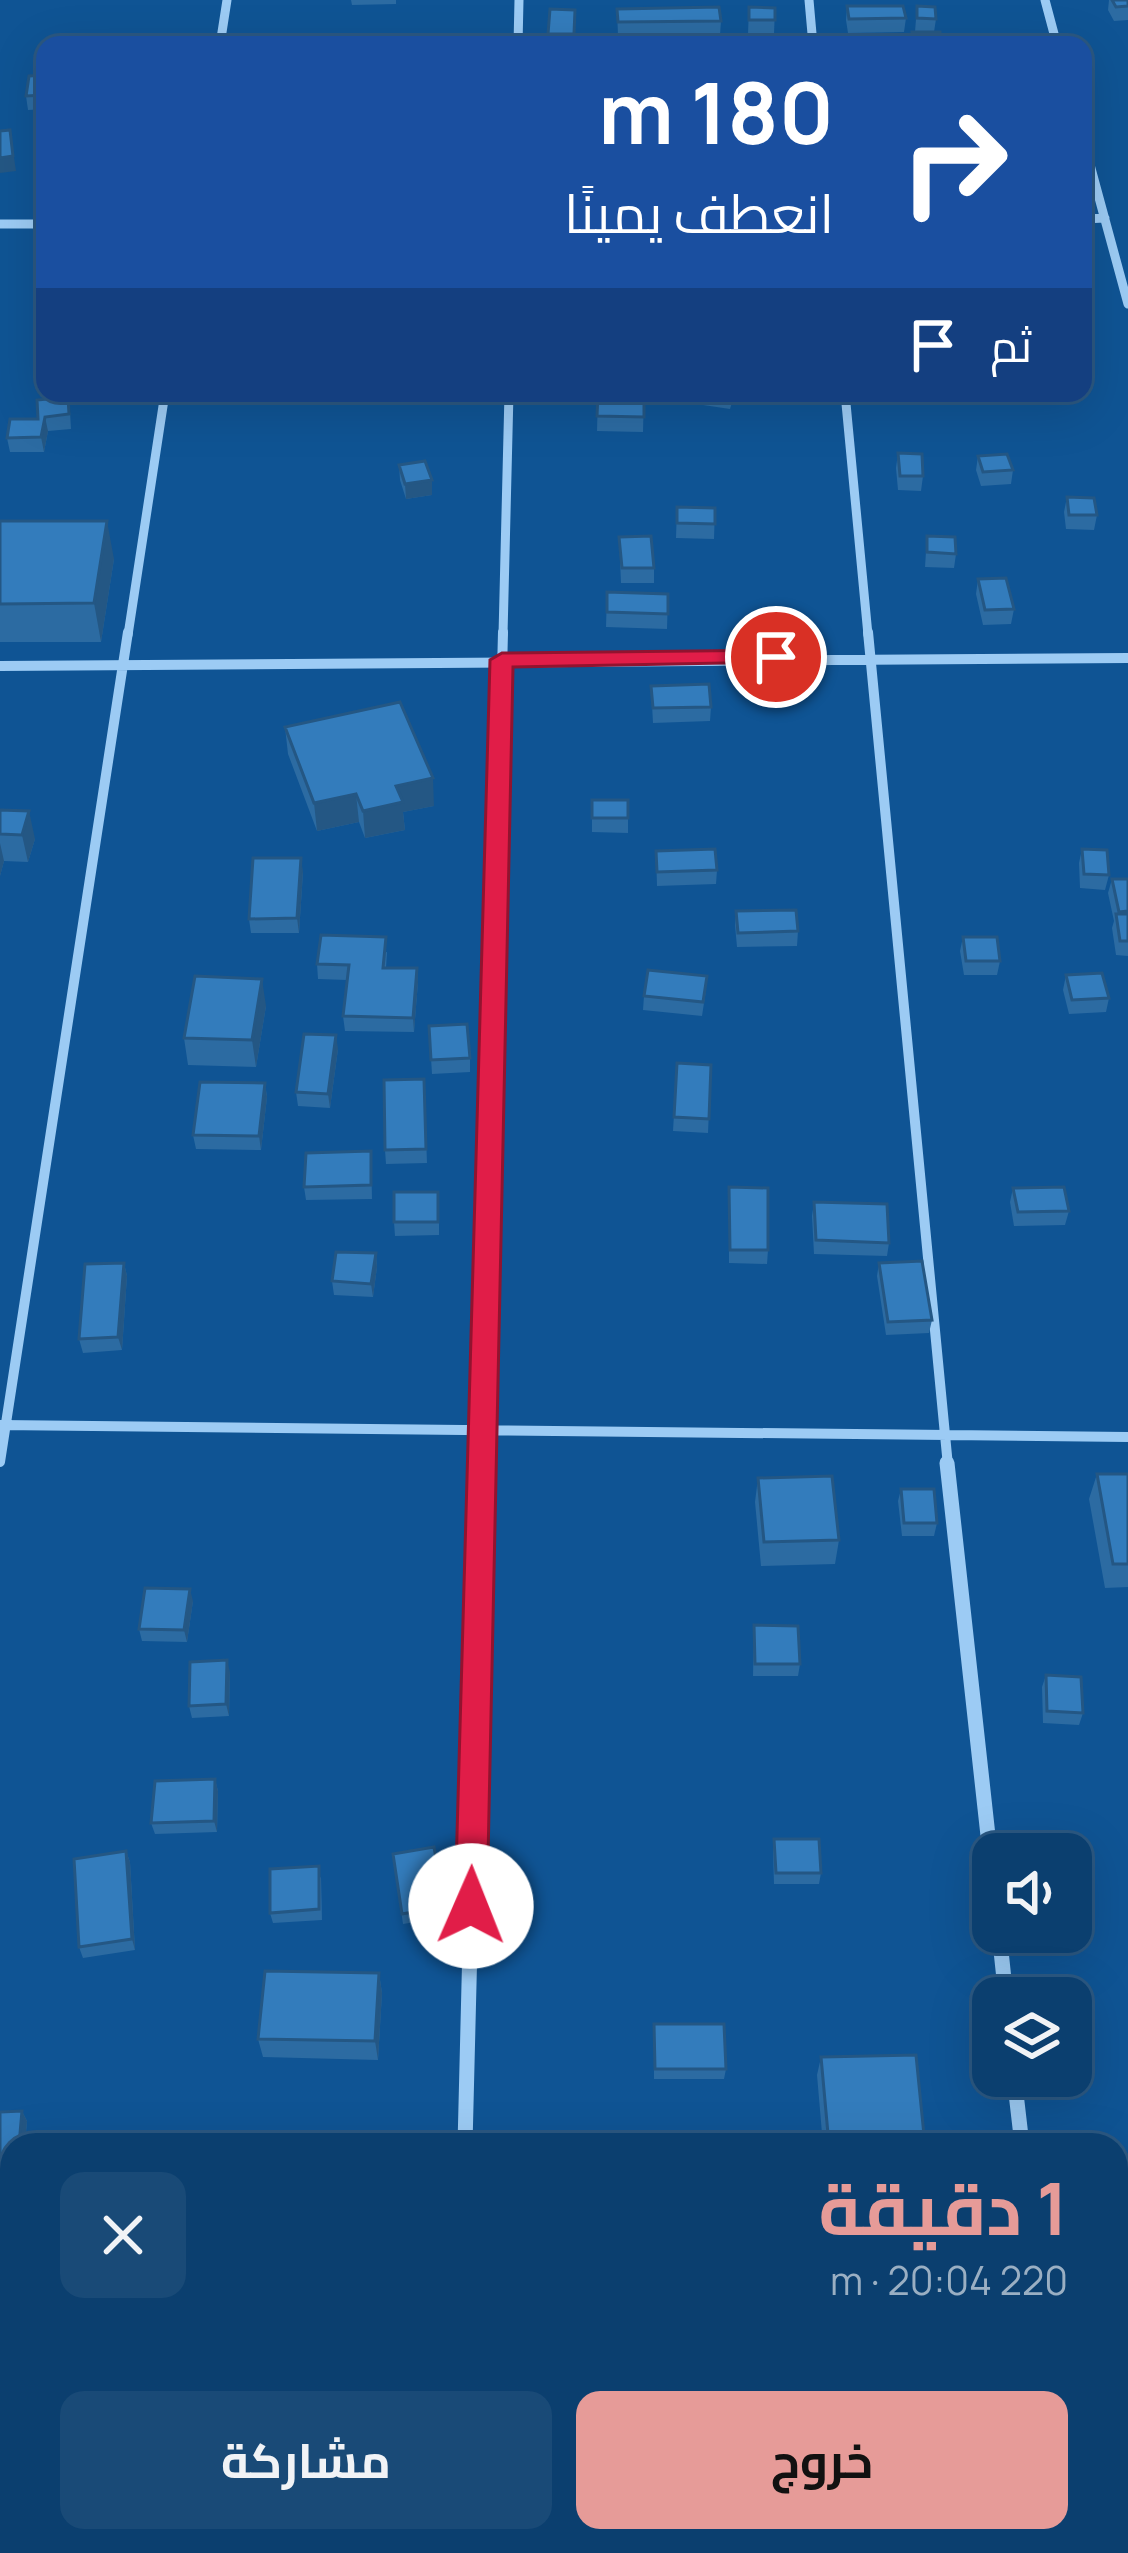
<!DOCTYPE html>
<html lang="ar">
<meta charset="utf-8">
<style>
:root{--surface:#0b3f6f;--page:#194a77;--text:#f1f3f6;--muted:#9aafc3;--line:#2b5882;--accent:#e69b98}
body{margin:0;font-family:Manrope,Cairo,sans-serif;background:var(--page);color:var(--text);direction:rtl;height:100vh;display:flex;flex-direction:column;font-size:45px;white-space:nowrap}
*{box-sizing:border-box;margin:0}
p{font-size:39px;color:var(--muted)}
.icon{flex:none;width:66px;height:66px;fill:none;stroke:currentColor;stroke-width:2;stroke-linecap:round;stroke-linejoin:round}
.map{position:relative;flex:1;overflow:hidden;direction:ltr}
.panel{position:absolute;left:0px;top:2133px;width:1128px;height:420px;display:flex;flex-direction:column;background:var(--surface);border-radius:36px 36px 0 0;box-shadow:0 12px 48px #0002,0 0 0 3px var(--line);direction:rtl}
.panel>*{flex:none}
.hud{position:absolute;left:36px;top:36px;width:1056px;height:366px;border-radius:24px;box-shadow:0 12px 48px #0002,0 0 0 3px var(--line);direction:rtl;background:#1a4fa0;color:#fff;overflow:hidden}
.controls{position:absolute;left:972px;top:1833px;display:grid;gap:24px}
.controls a{display:grid;place-items:center;width:120px;height:120px;border-radius:24px;background:var(--surface);box-shadow:0 12px 48px #0002,0 0 0 3px var(--line);font-size:60px}
.pin{position:absolute;display:grid;place-items:center;width:102px;height:102px;color:#fff;margin:-51px;border:6px solid #fff;border-radius:50%;box-shadow:0 3px 12px #0007}
.me{position:absolute;width:132px;margin:-66px;rotate:1deg;stroke-linejoin:round;filter:drop-shadow(0 0 9px #0008)}
.turn{display:flex;align-items:center;gap:42px;height:252px;padding:0 60px;font-size:54px}
.turn .icon{width:156px;height:156px;stroke-width:2.5}
.turn b{display:block;font-size:84px;line-height:102px}
.then{display:flex;align-items:center;height:114px;padding:0 60px;background:#0003;gap:24px;font-size:45px}
.round{display:grid;place-items:center;flex:none;width:126px;height:126px;border-radius:24px;background:var(--page)}
.headline{display:flex;align-items:center;justify-content:space-between;height:204px;padding:0 60px}
h1{font-size:72px;font-weight:700;line-height:90px;color:var(--accent)}
.primary-button{display:flex;gap:24px;margin-top:auto;padding:24px 60px}
.primary-button a{flex:1;height:138px;border-radius:24px;background:var(--accent);color:#111;font-size:48px;font-weight:700;line-height:138px;text-align:center}
.primary-button a+a{background:var(--page);color:var(--text)}
.map>svg:first-child{display:block}
.lines{fill:none;stroke-linecap:round;stroke-linejoin:round}
.minor-far2{stroke:#9ccbf4;stroke-width:9}
.minor-far1{stroke:#9ccbf4;stroke-width:10}
.minor{stroke:#9ccbf4;stroke-width:15}
.wall{fill:#2c6ba2}
.shaded-wall{fill:#245784}
.building{fill:#337cbc;stroke:#245784;stroke-width:3}
.route{fill:#e11d48;stroke:#92132f;stroke-width:3}
</style>
<div class="map">
<svg width="1128" height="2553" viewBox="0 0 1128 2553">
<rect width="100%" height="100%" fill="#0f5494"/>
<g class="lines">
<path class="minor-far2" d="M809 0 813 45
M1045 0 1057 45
M220 45 227 0
M518 45 519 0
M1083 139 1128 304
M1083 219 1105 218
M0 224H45
M845 393 868 635
M128 635 165 393
M503 635 509 393"/>
<path class="minor-far1" d="M868 632 948 1466
M0 666 1128 658
M0 1425 1128 1437
M0 1462 128 632
M482 1466 503 632"/>
<path class="minor" d="M947 1463 993 1881
M999 1932 1006 1998
M1014 2076 1022 2145
M465 2145 482 1463
M455 2541V2553
M1065 2541 1066 2553"/>
</g>
<path class="wall" d="M351 0H396V4L352 5Z
M1109 0H1128V20L1114 21 1108 10Z
M847 6 906 18 904 32 848 33 846 20Z
M917 6 936 19 934 32 941 45H911L912 32H915Z
M749 7 775 8 774 34H748Z
M550 9 575 10 574 42 595 45H548Z
M617 9 721 21 720 35 618 36Z
M45 75V109L28 110 26 96Z
M598 393H644L643 432 597 431Z
M704 393H735L730 409 703 405Z
M70 411 71 429 48 431 44 452H10L7 438 38 419Z
M898 453 923 476 921 491 898 490 896 468Z
M978 456 1013 470 1011 484 981 486 976 470Z
M399 465 432 495 406 499 400 480Z
M1067 497 1097 515 1094 530 1066 529 1064 512Z
M677 507 715 508 714 539 676 538Z
M0 521 114 559 101 642H0Z
M927 536 956 554 954 568 925 567Z
M619 537 654 568V583H621Z
M978 579 1014 609 1011 624 983 625 976 594Z
M607 592 668 594 667 629 606 627Z
M651 686 711 707 710 721 653 723Z
M285 727 434 806 403 812 405 830 365 838 359 822 317 831 288 754Z
M592 800H628V833L592 832Z
M0 810 35 839 28 862 4 861 0 876Z
M1082 849 1109 875 1105 890 1080 888 1079 863Z
M656 851 717 870 716 884 657 886Z
M303 872 299 933H251L249 919Z
M1112 879H1128V956L1116 955 1112 928 1114 921 1108 893Z
M736 911 798 931 797 946 737 947 735 925Z
M963 937 1000 961 997 975H964L960 951Z
M387 952 386 968H417L418 982 414 1032 345 1031 343 1016 347 980 318 979 317 964Z
M1066 975 1109 998 1106 1012 1069 1014 1063 990Z
M706 990 702 1016 643 1010 644 996Z
M266 1006 256 1067 188 1065 184 1038Z
M429 1026 470 1058V1072L432 1074Z
M338 1049 330 1108 298 1106 296 1092Z
M677 1063 711 1065 708 1133 673 1131Z
M424 1079 427 1163 386 1164 385 1150Z
M265 1083 267 1097 261 1150 196 1149 193 1135Z
M371 1151 372 1199 306 1200 304 1187Z
M729 1187 768 1250 767 1264 729 1263Z
M1013 1188 1069 1211 1065 1225 1014 1226 1010 1202Z
M814 1202 889 1243 887 1256 814 1254 812 1216Z
M439 1206V1235L395 1236 394 1222Z
M376 1253 377 1267 373 1297 334 1295 332 1281Z
M124 1263 127 1276 122 1350 83 1353 79 1339Z
M879 1263 932 1320 929 1333 886 1335 877 1276Z
M1097 1474H1128V1587L1105 1588 1089 1499Z
M758 1478 839 1540 835 1564 761 1566 755 1502Z
M901 1489 937 1523 934 1536H902L898 1501Z
M193 1601 187 1642 142 1641 139 1629Z
M754 1625 800 1664 798 1676H753Z
M230 1672 229 1716 192 1718 189 1706Z
M1046 1675 1083 1713 1079 1725 1043 1723 1042 1687Z
M215 1779 218 1791 217 1832 155 1834 151 1823Z
M774 1839 821 1873 819 1884H774L773 1850Z
M126 1851 130 1862 135 1950 83 1958 79 1947Z
M393 1854 444 1906 445 1917 403 1924Z
M321 1877 322 1920 273 1923 270 1913Z
M379 1973 382 1993 378 2060 263 2057 258 2039Z
M654 2024 726 2069 724 2079H654Z
M821 2057 925 2145H823L817 2075Z
M22 2111 27 2121 25 2145H12V2216L0 2217V2112Z
M12 2304V2392L0 2394V2306Z"/>
<path class="shaded-wall" d="M10 130 16 171 0 173V158Z
M45 417 48 431 44 452 41 437Z
M432 480V495L406 499 405 484Z
M107 521 114 559 101 642 94 603Z
M433 778 434 806 403 812 405 830 365 838 363 811 396 786Z
M356 794 359 822 317 831 314 803Z
M29 811 35 839 28 862 22 835Z
M0 843 4 861 0 876Z
M301 858 303 872 299 933 297 918Z
M417 968 418 982 414 1032 413 1018Z
M262 979 266 1006 256 1067 252 1040Z
M336 1035 338 1049 330 1108 328 1094Z
M265 1083 267 1097 261 1150 259 1136Z
M376 1253 377 1267 373 1297 371 1284Z
M124 1263 127 1276 122 1350 118 1337Z
M190 1589 193 1601 187 1642 184 1630Z
M227 1660 230 1672 229 1716 226 1704Z
M215 1779 218 1791 217 1832 214 1821Z
M126 1851 130 1862 135 1950 132 1939Z
M379 1973 382 1993 378 2060 375 2041Z
M22 2111 27 2121 25 2145H19Z"/>
<path class="building" d="M1112 0H1128V6L1116 7Z
M847 6H903L906 18 849 19Z
M917 6 935 7 936 19 917 18Z
M719 7 721 21 618 22 617 9Z
M749 7 775 8V20H749Z
M550 9 575 10 574 34H548Z
M912 32H940L941 45H914Z
M573 42H595V45H573Z
M45 75V95L26 96 29 76Z
M10 130 13 156 0 158V131Z
M598 393H644V417L597 416Z
M68 397 69 414 45 417 41 437 7 438 10 419H38L37 400Z
M898 453 922 454 923 476H900Z
M1007 454 1013 470 983 472 978 456Z
M425 461 432 480 405 484 399 465Z
M1067 497 1094 498 1097 515H1069Z
M677 507 715 508V524L677 523Z
M0 521H107L94 603 0 604Z
M651 536 654 568H622L619 537Z
M927 536 955 537 956 554 927 552Z
M1006 578 1014 609 985 610 978 579Z
M607 592 668 594V614L607 612Z
M709 684 711 707 653 708 651 686Z
M400 702 433 778 396 786 403 802 363 811 356 794 314 803 285 727Z
M592 800H628V818H592Z
M0 810 29 811 22 835 0 834Z
M715 849 717 870 657 872 656 851Z
M1082 849 1107 850 1109 875 1084 874Z
M253 858H301L297 918 249 919Z
M1112 879H1128V911L1119 912Z
M796 910 798 931 738 933 736 911Z
M1116 914H1128V941H1120Z
M321 935 386 937 383 968H417L413 1018 343 1016 349 965 317 964Z
M963 937H997L1000 961H966Z
M648 970 707 976 703 1002 644 996Z
M1102 973 1109 998 1072 1000 1066 975Z
M195 976 262 979 252 1040 184 1038Z
M467 1024 470 1058 431 1060 429 1026Z
M304 1034 336 1035 328 1094 296 1092Z
M677 1063 711 1065 709 1119 674 1117Z
M424 1079 426 1149 385 1150 384 1080Z
M200 1082 265 1083 259 1136 193 1135Z
M371 1151V1185L304 1187 306 1153Z
M729 1187 768 1188V1250H730Z
M1064 1187 1069 1211 1018 1212 1013 1188Z
M394 1192H438V1222H394Z
M814 1202 887 1204 889 1243 816 1240Z
M336 1252 376 1253 371 1284 332 1281Z
M922 1261 932 1320 888 1322 879 1263Z
M124 1263 118 1337 79 1339 85 1264Z
M1097 1474H1128V1564H1113Z
M832 1476 839 1540 764 1542 758 1478Z
M901 1489H934L937 1523H904Z
M145 1588 190 1589 184 1630 139 1629Z
M754 1625 798 1626 800 1664H755Z
M227 1660 226 1704 189 1706 190 1662Z
M1046 1675 1081 1677 1083 1713 1047 1711Z
M215 1779 214 1821 151 1823 155 1781Z
M774 1839H819L821 1873H776Z
M434 1847 444 1906 402 1914 393 1854Z
M126 1851 132 1939 79 1947 74 1859Z
M319 1866V1909L270 1913V1869Z
M265 1971 379 1973 375 2041 258 2039Z
M654 2024H724L726 2069H655Z
M916 2055 925 2145H829L821 2057Z
M22 2111 19 2145H12V2207L0 2208V2112Z
M12 2304V2384L0 2386V2306Z"/>
<path class="route" d="M776 650 788 657 784 662 513 667 487 1906 482 1917 471 1921 460 1917 455 1906 490 660 502 653Z"/>
</svg>
<div class="controls">
<a><svg class="icon" aria-label="sound" viewBox="0 0 24 24"><path d="M4 9h4l5-4v14l-5-4H4zM17 9q2 3 0 6"/></svg></a>
<a><svg class="icon" aria-label="layers" viewBox="0 0 24 24"><path d="M12 4l9 5-9 5-9-5zM3 14l9 5 9-5"/></svg></a>
</div>
<div class="pin" style="left:776px;top:657px;background:#d93025"><svg class="icon" aria-label="arrive" viewBox="0 0 24 24"><path d="M6 21V4h12l-3 4 3 4H6"/></svg></div>
<svg class="me" style="left:471px;top:1906px" viewBox="-20 -20 40 40"><circle r="19" fill="#fff"/><path d="M0-13L10 11 0 6-10 11z" fill="#e11d48"/></svg>
<div class="hud">
<div class="turn"><svg class="icon" aria-label="right" viewBox="0 0 24 24"><path d="M7 20v-9h11M14 6l5 5-5 5"/></svg><div><b>180 m</b>انعطف يمينًا</div></div>
<div class="then">ثم<svg class="icon" aria-label="arrive" viewBox="0 0 24 24"><path d="M6 21V4h12l-3 4 3 4H6"/></svg></div>
</div>
<section class="panel">
<div class="headline"><div><h1>1 دقيقة</h1><p>220 m · 20:04</p></div><a class="round"><svg class="icon" aria-label="close" viewBox="0 0 24 24"><path d="M6 6l12 12M18 6L6 18"/></svg></a></div>
<div class="primary-button"><a>خروج</a><a>مشاركة</a></div>
</section>
</div>
